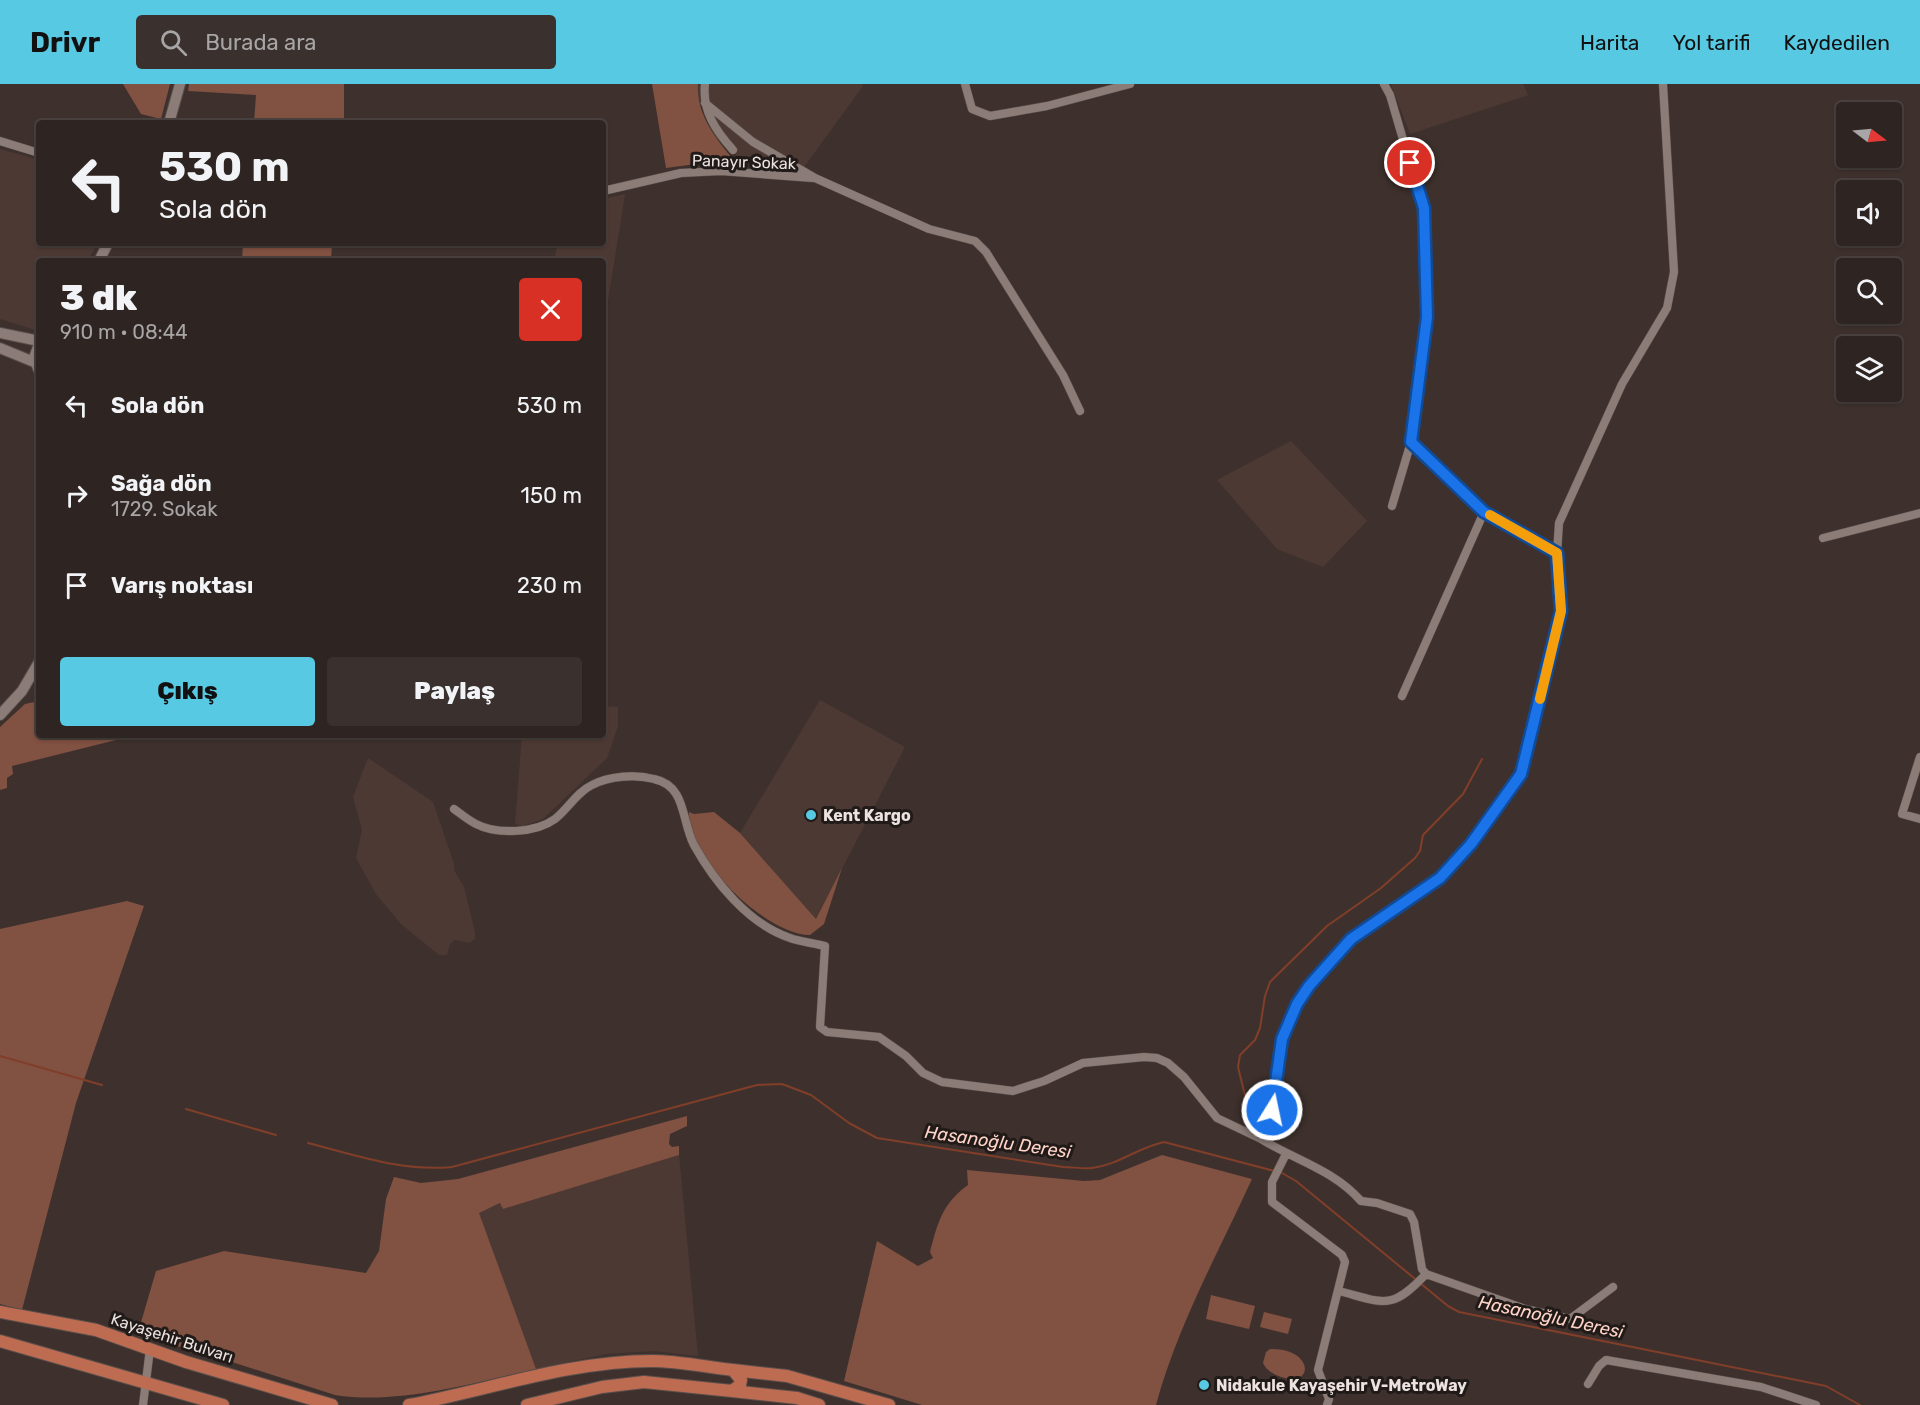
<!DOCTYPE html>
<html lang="tr">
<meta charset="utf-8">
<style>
:root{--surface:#2e2522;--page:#3a312f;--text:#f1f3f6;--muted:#a7a5a5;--line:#494240;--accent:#57c9e2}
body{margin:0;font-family:Rubik,sans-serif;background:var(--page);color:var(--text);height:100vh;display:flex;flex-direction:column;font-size:22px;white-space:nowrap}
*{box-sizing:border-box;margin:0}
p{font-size:20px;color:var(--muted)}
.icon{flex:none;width:33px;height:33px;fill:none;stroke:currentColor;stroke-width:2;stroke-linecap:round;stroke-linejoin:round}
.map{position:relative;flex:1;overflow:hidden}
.sheet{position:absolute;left:36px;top:174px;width:570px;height:480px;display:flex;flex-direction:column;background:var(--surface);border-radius:6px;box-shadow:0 2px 4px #0004,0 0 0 2px var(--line)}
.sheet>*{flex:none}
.banner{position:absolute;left:36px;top:36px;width:570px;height:126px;border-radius:6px;box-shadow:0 2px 4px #0004,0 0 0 2px var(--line);background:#2e2522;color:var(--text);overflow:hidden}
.needle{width:39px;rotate:106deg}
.fabs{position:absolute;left:1836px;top:18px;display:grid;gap:12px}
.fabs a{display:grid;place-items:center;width:66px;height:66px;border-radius:6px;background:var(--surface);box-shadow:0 2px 4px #0004,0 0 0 2px var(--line);font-size:30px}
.pin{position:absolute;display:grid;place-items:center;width:51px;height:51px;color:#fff;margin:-26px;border:3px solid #fff;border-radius:50%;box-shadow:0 2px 6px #0007}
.me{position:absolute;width:66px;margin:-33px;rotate:10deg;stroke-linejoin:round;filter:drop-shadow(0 0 4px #0008)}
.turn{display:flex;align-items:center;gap:21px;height:126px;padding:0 24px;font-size:27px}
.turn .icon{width:78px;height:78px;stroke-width:2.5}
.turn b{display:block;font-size:42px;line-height:51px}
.round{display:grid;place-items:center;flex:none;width:63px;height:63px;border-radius:6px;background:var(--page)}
.overview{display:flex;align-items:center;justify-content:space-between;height:102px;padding:0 24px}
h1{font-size:36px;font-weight:800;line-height:45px}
.action{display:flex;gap:12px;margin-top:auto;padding:12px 24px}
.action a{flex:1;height:69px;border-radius:6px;background:var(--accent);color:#111;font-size:24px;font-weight:800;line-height:69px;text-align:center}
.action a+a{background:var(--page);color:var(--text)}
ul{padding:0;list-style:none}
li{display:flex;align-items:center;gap:18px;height:90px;padding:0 24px}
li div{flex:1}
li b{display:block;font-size:22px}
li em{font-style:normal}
header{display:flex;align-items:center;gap:36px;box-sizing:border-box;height:84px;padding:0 30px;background:var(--accent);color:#111}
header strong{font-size:28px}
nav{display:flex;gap:33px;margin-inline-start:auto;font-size:21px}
.search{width:420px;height:54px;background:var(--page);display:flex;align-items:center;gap:15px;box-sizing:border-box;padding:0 21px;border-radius:6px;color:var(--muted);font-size:22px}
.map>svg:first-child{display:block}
.built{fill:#4d3934}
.green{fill:#815142}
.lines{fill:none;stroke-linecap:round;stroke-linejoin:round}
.stream{stroke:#813e29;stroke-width:2}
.street-casing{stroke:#594e4a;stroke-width:9}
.secondary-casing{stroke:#594e4a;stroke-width:12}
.primary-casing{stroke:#594e4a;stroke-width:14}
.street{stroke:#8b7c77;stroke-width:8}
.secondary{stroke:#8b7c77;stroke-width:10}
.primary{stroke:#bd6b51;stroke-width:12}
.route-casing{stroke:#114b97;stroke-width:15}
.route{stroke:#1a73e8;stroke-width:10}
.slow{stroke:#f59e0b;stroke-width:10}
.poi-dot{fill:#57c9e2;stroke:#201a18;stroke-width:2}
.labels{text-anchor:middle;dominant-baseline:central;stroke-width:6;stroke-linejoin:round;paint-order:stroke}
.street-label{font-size:16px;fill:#ece3e0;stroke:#201a18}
.poi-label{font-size:16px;font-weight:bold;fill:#ece3e0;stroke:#201a18;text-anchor:start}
.water-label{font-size:18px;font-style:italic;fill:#ffd4c7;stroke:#201a18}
</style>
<header>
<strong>Drivr</strong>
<div class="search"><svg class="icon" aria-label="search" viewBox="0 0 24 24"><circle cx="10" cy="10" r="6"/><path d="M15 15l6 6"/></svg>Burada ara</div>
<nav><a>Harita</a><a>Yol tarifi</a><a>Kaydedilen</a></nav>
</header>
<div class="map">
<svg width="1920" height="1321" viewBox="0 0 1920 1321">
<rect width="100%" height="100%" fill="#3e312d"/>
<path class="built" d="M698 0H862L863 2 804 83 741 75 715 54 697 12Z
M1391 0H1523L1528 11 1410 50Z
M0 65 39 76V159H98L87 177H39V245L35 246 0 235Z
M625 110 607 223 603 222V177H554L558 159H603V115Z
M1291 357 1367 437 1323 483 1277 465 1217 396Z
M820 616 905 663 816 835 740 749Z
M603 622 618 623V642L607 674 543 735 522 742 515 740 522 651H603Z
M368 674 433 718 454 780V786L464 803 475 848V855L469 859 455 856 450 860 447 871H439L401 840 376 810 356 774 362 746 353 713Z
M679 1071 698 1272 654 1267 606 1270 536 1285 478 1129 501 1119 503 1125Z"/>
<path class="green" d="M123 0H170L161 35 141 30Z
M189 0H344V39H254L256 11 188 7Z
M652 0H698C696 29 715 54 733 75L666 84Z
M243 159H332L331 177H242Z
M39 617V651L132 652 12 682 13 690 7 694V704L0 706V643L25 620Z
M689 728 694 730 714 728 740 749 816 835 842 784 824 840 810 851C766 851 686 773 689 728Z
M127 817 144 822 76 1019 22 1226 0 1220V845Z
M687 1032V1042L670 1050 669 1060 672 1063 679 1062V1071L503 1125 500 1119 479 1129 536 1285C473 1299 399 1321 335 1311L207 1270 137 1252 156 1187 224 1167 366 1189 379 1167 386 1115 394 1093 421 1099 458 1095Z
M1162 1071 1252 1095C1218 1169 1177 1243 1156 1321H922L844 1297 877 1157 918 1182 933 1174 930 1168C938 1138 942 1120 968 1101L967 1086 1084 1097 1100 1096Z
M1211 1211 1255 1222 1249 1245 1206 1235Z
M1264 1228 1292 1235 1288 1250 1260 1243Z
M1270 1265C1314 1264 1315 1304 1281 1293 1273 1290 1267 1287 1263 1279L1266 1268Z"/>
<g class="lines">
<path class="stream" d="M0 972 102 1001
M186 1025 276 1051
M1249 1028 1238 983 1240 971 1255 956 1260 944 1265 912 1270 898 1327 842 1381 804 1415 774 1420 767 1423 751 1463 710 1482 675
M308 1059C356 1071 403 1088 452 1083L757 1001 782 1000 811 1011 849 1039 877 1054 1063 1083C1072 1083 1083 1085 1092 1084 1118 1081 1139 1063 1164 1058L1282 1089 1296 1097 1448 1222 1459 1228 1826 1302 1860 1321"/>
<g class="street-casing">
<path id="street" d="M705 0C702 27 716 47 733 66
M965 0 972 25 990 32 1047 22 1130 0
M1384 0 1390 11 1423 124 1427 233 1411 358 1392 422
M705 19 753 58 815 94 929 145 975 157 986 168 1063 291 1080 327
M0 57 39 69
M603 107 681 89 721 87 813 94
M1411 358 1484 428 1557 469
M1823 454 1920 429
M1402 612 1484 428
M1920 673 1902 730 1920 735
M454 725C461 730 468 736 476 740 497 751 536 749 555 735 568 725 577 708 592 701 609 692 635 690 654 695 687 702 681 737 694 761 714 797 748 840 790 854 801 858 814 859 825 862L820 943 827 948 879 953 906 972 923 989 942 998 1013 1007 1044 997 1083 979 1144 973 1157 974 1168 979 1184 993 1217 1034 1261 1055
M1286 1070 1272 1098V1118L1342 1171 1345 1178 1318 1286 1329 1315 1327 1321
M1613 1203 1570 1235 1525 1225 1426 1190 1422 1185 1414 1138 1410 1130 1377 1119 1361 1117C1334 1086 1295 1076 1261 1055L1272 1026 1282 955 1297 920 1309 902 1351 855 1440 793 1471 760 1521 690 1561 527 1557 469 1559 439 1622 300 1667 224 1674 188 1663 0
M1339 1207C1385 1219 1391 1227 1426 1190
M1588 1300 1599 1282 1606 1276 1761 1303 1816 1321
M143 1321 150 1265"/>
</g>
<g class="secondary-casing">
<path id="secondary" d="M169 39 180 0
M99 177 108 159
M0 249 39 257
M39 260 34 274 39 287
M0 264 34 278
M0 631 22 607 39 578"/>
</g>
<g class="primary-casing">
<path id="primary" d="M0 1228 96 1246 186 1278 332 1321
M0 1257 223 1321
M733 1286 787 1292 889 1321
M732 1307 797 1314 819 1321
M409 1321C488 1306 570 1277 651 1277 678 1277 706 1283 733 1286L741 1296 740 1301 732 1307 644 1298 602 1303 527 1321"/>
</g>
<use href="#street" class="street"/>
<use href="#secondary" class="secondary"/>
<use href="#primary" class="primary"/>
</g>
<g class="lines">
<g class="route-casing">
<path id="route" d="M1272 1026 1282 955 1297 920 1309 902 1351 855 1440 794 1471 760 1521 690 1561 527 1557 469 1484 428 1411 358 1427 233 1424 124 1410 79"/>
</g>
<use href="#route" class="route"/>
<path class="slow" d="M1490 431 1557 469 1561 527 1540 615"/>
</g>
<g class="poi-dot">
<circle cx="811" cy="731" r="6"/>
<circle cx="1204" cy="1301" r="6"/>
</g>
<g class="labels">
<g class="street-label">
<text transform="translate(744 78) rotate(2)">Panayır Sokak</text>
<text transform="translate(172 1254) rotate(18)">Kayaşehir Bulvarı</text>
</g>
<g class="poi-label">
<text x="823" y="731">Kent Kargo</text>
<text x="1216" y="1301">Nidakule Kayaşehir V-MetroWay</text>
</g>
<g class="water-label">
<text transform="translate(998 1058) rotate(8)">Hasanoğlu Deresi</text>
<text transform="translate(1551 1233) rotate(12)">Hasanoğlu Deresi</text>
</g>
</g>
</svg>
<div class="fabs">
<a><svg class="needle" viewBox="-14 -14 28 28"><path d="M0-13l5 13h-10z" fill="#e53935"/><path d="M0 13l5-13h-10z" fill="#a7a5a5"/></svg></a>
<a><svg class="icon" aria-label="sound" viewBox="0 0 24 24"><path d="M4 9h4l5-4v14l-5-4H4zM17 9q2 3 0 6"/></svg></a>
<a><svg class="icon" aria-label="search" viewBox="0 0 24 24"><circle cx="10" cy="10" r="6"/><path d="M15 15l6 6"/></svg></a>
<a><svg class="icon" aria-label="layers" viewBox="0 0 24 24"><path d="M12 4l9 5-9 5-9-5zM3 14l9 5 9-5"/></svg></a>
</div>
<div class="pin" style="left:1410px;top:79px;background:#d93025"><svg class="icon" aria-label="arrive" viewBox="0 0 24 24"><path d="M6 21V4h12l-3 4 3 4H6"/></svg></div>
<svg class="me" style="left:1272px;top:1026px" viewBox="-20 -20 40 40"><circle r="17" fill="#1a73e8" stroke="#fff" stroke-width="3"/><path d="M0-11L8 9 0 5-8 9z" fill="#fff"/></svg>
<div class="banner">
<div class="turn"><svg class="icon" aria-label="left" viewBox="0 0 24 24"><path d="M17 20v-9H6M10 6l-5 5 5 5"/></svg><div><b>530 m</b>Sola dön</div></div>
</div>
<section class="sheet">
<div class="overview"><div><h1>3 dk</h1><p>910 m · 08:44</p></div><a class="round" style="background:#d93025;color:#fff"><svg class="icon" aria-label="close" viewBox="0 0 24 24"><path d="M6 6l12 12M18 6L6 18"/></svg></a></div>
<ul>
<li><svg class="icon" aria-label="left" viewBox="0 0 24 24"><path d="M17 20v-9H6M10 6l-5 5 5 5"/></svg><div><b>Sola dön</b></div><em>530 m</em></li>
<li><svg class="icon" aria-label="right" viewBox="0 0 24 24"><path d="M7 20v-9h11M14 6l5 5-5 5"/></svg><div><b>Sağa dön</b><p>1729. Sokak</p></div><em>150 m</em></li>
<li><svg class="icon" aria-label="arrive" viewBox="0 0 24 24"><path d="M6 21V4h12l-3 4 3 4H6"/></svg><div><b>Varış noktası</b></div><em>230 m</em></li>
</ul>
<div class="action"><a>Çıkış</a><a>Paylaş</a></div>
</section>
</div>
